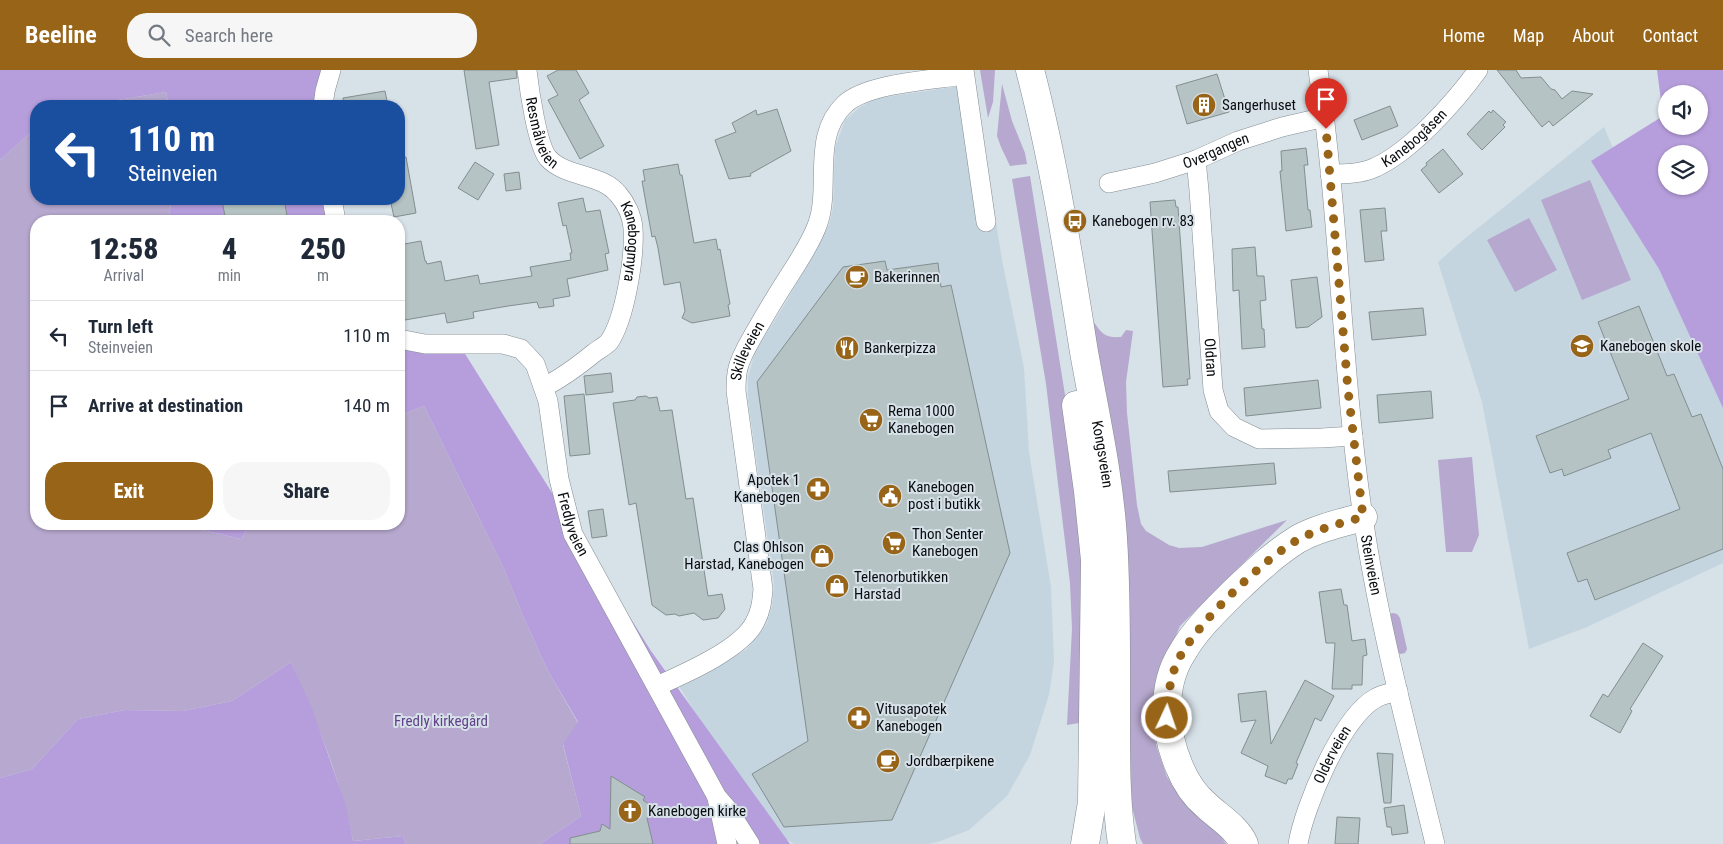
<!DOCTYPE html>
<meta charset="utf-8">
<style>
:root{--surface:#fff;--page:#f6f6f7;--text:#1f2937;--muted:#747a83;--line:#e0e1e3;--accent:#976418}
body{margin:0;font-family:"Roboto Condensed",sans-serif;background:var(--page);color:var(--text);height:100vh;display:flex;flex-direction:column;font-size:19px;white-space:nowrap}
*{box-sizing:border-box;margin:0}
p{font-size:16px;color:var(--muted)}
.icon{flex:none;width:28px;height:28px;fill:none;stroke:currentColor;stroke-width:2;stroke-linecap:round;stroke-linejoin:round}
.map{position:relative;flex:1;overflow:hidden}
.details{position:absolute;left:30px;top:145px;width:375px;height:315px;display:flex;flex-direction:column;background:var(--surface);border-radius:20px;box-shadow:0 1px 4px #0004}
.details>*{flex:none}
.hud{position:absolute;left:30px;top:30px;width:375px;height:105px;border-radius:20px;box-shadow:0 1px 4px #0004;background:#1a4fa0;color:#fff;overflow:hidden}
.buttons{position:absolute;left:1658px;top:15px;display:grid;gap:10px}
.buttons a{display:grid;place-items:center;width:50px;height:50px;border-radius:50%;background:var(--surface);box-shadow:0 1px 4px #0004;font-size:25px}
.pin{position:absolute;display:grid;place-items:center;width:42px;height:42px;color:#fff;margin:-51px -21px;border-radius:50% 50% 50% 0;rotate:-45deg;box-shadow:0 0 5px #0007}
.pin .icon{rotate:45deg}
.me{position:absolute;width:55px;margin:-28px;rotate:3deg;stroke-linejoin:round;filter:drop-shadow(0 0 4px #0008)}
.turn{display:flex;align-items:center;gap:18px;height:105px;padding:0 15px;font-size:22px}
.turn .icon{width:65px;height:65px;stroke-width:2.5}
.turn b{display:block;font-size:35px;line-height:42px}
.eta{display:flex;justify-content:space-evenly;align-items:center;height:85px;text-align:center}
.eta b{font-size:30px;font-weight:800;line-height:35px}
.primary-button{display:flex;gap:10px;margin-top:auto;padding:10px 15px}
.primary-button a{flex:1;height:58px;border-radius:20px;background:var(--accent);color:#fff;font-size:20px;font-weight:800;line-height:58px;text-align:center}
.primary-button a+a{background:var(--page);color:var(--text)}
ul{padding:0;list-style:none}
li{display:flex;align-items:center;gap:15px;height:70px;padding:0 15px;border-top:1px solid var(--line)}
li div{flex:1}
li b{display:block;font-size:19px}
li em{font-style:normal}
header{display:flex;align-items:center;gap:30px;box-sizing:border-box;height:70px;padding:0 25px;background:var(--accent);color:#fff}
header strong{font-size:24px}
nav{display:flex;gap:28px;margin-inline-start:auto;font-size:18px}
.search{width:350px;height:45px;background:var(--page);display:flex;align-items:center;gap:12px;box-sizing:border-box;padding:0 18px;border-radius:20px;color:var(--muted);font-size:19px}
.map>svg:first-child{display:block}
.built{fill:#c4d5e0}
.green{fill:#b6a8ce}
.forest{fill:#b69edc;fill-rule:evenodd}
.building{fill:#b6c3c4;stroke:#828e8f}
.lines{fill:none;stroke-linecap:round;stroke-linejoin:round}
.street-casing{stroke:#848d93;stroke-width:20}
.secondary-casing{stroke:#848d93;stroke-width:29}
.highway-casing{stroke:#848d93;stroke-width:29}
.street{stroke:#fff;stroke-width:19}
.secondary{stroke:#fff;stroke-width:28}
.highway{stroke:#fff;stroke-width:28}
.route{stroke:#976418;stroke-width:9;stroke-dasharray:0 16.2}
.labels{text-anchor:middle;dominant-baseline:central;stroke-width:4;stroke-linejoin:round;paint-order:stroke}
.poi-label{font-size:15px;fill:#0a0d10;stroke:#d7e1e8;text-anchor:start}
.street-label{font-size:15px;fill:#0a0d10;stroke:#d7e1e8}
.park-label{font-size:15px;fill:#62408b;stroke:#d7e1e8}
</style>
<header>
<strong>Beeline</strong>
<div class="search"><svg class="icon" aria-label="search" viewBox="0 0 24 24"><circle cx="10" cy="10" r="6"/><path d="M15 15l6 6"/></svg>Search here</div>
<nav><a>Home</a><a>Map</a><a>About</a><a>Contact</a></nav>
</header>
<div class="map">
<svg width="1723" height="774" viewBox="0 0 1723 774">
<rect width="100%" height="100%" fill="#d7e1e8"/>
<path class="built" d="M974 14 1002 190 1024 298 1029 382 1051 517 1054 592 1049 625 1030 685 1007 726 969 760 938 772 928 774H794L771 760 760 748 679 616 747 579 767 553 772 536 774 514 748 330V308L755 281 785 234 829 155 833 138 835 78 845 50 860 37 878 28Z
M1604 57 1677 227 1723 325V493L1587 557 1529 579 1482 332 1438 192 1463 170Z"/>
<path class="green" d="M980 0H995L993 32 988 48Z
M1002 14 1012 51 1025 83 1027 94 1010 96 1001 77 997 66Z
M166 22 169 36H82Z
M36 58V129H172L168 151H36V454H177L241 469 250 454H399V346L424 336 504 499 523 546 548 601 578 653 563 675 581 746 540 774H406L403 766 353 771C341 710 316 649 291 592L232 631 183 641 125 640 78 649 32 699 0 708V90Z
M1030 106 1077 400 1084 555 1079 653 1067 655 1072 559 1070 513 1046 314 1012 109Z
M1590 110 1631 210 1582 230 1541 130Z
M1529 148 1557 200 1515 222 1487 170Z
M1093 251C1102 264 1105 268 1121 267L1126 260 1133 261 1126 312 1127 343 1137 435 1141 454 1146 461 1169 475 1179 478 1202 477 1287 450 1180 556 1159 605 1153 633 1156 675 1167 707 1183 731 1220 765 1226 774H1143L1140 768 1127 718Z
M1472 387 1479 465 1472 482H1446L1438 390Z
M1393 543 1397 544 1400 548 1407 579 1405 583 1400 584 1397 581 1390 549V544Z"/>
<path class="forest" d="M0 0H331L320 36H169L166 22 82 36H36V58L0 90Z
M1657 0H1723V338L1659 199 1591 91 1663 46ZM1666 24H1699V56H1666ZM1666 84H1699V116H1666Z
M172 129H327L332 151H168Z
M399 273 462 279 651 581 790 774H540L581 746 563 674 578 652 548 601 523 546 504 499 424 336 399 346Z
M177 454H250L241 469Z
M291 592 312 638 346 736 353 771 403 766 406 774H0V708L32 699 78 649 125 640 183 641 232 631Z"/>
<path class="building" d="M464 0H516L517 8 489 12 499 75 476 79Z
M558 0H576L589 23 579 30 604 76 580 89 548 30 558 25 547 6Z
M1497 0H1516L1521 8 1541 7 1551 19 1555 20 1562 29 1572 21 1593 24 1553 56 1549 51 1542 57Z
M1217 4 1229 42 1187 54 1176 16Z
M385 21 388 36H344L343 28Z
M1390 36 1398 56 1362 70 1354 50Z
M777 39 791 81 750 104 751 106 729 109 715 70 736 62 732 53 756 40 757 45Z
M1493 40 1506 52 1503 55 1505 57 1482 80 1467 64 1489 41 1491 43Z
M1306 78 1308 95H1304L1308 140H1310L1312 157 1286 161 1280 101H1282L1281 81Z
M1443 79 1463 104 1439 123 1421 100 1427 95 1426 93Z
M406 87 416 143 394 147 390 129H399V88Z
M475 92 494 104 478 130 458 118Z
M678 94 680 105H682L694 173 716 169 718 180 720 179 730 234 728 235 730 246 692 253 682 248 685 241 680 212 664 215 658 178 655 166 652 167 642 111H645L643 100Z
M519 102 521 119 506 121 504 104Z
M583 128 586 142 600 140 609 183 605 184 608 200 567 209 570 226 553 229 554 236 539 238 537 232 508 236 473 242 474 248 447 253 445 243 405 250 401 230H399V175L421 171 425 191H426L427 194 441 191 445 211 478 205 480 214 532 206 530 197 571 190 570 183H572L566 155 563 156 558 133Z
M233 129H284L288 151H226L222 131Z
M1175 130 1176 137H1178L1190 309H1187L1188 315 1163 317 1150 132Z
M1385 138 1387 161H1381L1384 190 1365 192 1360 140Z
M1255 177 1257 206H1264L1266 230 1260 231 1262 259H1264L1265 277 1242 279 1239 220 1233 221 1232 179Z
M885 191 887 200 938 193 941 217 951 215 1010 483 892 750 784 757 752 704 808 671 757 312 843 197Z
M1317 207 1322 247 1308 257 1296 258 1291 210Z
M1639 236 1667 306 1674 304 1692 347 1701 344 1723 399V479L1595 530 1587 509 1578 512 1567 483 1680 439 1651 363 1608 380 1611 388 1564 406 1562 399 1550 403 1536 366 1629 329 1598 252Z
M1423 238 1426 265 1372 270 1369 242Z
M611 303 613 322 586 325 584 306Z
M1318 310 1321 338 1246 346 1244 318Z
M1431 321 1433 348 1379 353 1377 325Z
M584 324 590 384 570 386 564 326Z
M646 326 649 328 657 327 660 341 672 340 686 429 693 428 708 526 722 524 725 539 718 548 703 550 694 543 679 546 675 544 666 545 652 535 636 433 629 435 613 333 635 330 637 327Z
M1274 393 1276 414 1170 422 1168 401Z
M603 439 607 466 592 468 588 441Z
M1341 519 1344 535H1347L1352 571 1365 569 1367 585 1363 586 1362 615H1352V619H1332L1335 573H1326L1319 522Z
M1643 573 1663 586 1630 639 1632 641 1620 663 1590 646 1603 624 1608 627Z
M1305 610 1334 626 1321 651 1315 648 1296 693 1298 694 1292 709H1288L1286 714 1265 706 1268 696 1241 683 1256 650 1241 652 1238 624 1266 621 1271 674Z
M1377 683 1393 684 1391 733H1384Z
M611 706 645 727 643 730 650 735 652 747 647 748 653 774H570V768L600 761 602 754 610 759Z
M1404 735 1408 763 1392 765 1391 757H1387L1384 738Z
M1337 747 1360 748 1358 774H1335Z"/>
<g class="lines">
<g class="street-casing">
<g id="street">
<path id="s1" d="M527 0C529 18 537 75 548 88 566 108 601 103 618 124 626 133 632 146 633 158 635 186 625 249 609 272 605 276 598 280 594 283 578 296 562 308 544 317"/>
<path d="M964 0 986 152"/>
<path id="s2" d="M1318 0C1340 148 1341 299 1363 447 1379 557 1409 666 1435 774"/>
<path d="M323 36 325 21 331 0"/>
<path id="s3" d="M1196 90 1199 120 1213 320 1219 341 1234 357 1259 369 1322 368 1353 366"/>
<path id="s4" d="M1330 104C1345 104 1362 104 1376 97 1411 81 1455 32 1478 0"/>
<path id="s5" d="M1109 113 1155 103 1196 90 1238 71 1282 57 1325 47"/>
<path d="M332 129 336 151"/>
<path id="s6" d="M399 269 425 274H503L521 279 535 294 548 331 559 409 573 464 717 727 729 741 750 774"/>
<path id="s7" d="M657 616C684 604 742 579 755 552 761 541 762 531 763 519L736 321C736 313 736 306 738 298 741 286 748 275 754 264 766 243 778 223 791 203 801 187 812 171 818 153 831 115 811 66 845 34 868 13 933 10 964 5"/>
<path d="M717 728 727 774"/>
<path id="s8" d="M1298 774C1304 737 1342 646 1376 628 1383 624 1391 623 1398 621"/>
</g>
</g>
<g class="secondary-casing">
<path id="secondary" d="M1244 774C1237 758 1220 748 1207 736 1195 726 1185 711 1179 696 1164 661 1161 616 1182 583 1195 560 1215 541 1234 522 1254 503 1274 484 1298 469 1318 458 1341 453 1363 447"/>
</g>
<g class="highway-casing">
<g id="highway">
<path id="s9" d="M1030 0C1054 92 1069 188 1084 282 1095 344 1109 405 1113 468 1117 529 1116 591 1116 653 1116 693 1116 734 1122 774"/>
<path d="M1076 335 1088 421 1095 490 1092 732 1085 774"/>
</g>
</g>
<use href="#street" class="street"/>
<use href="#secondary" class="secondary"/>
<use href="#highway" class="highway"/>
</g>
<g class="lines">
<path class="route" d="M1167 648C1168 630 1169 612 1176 595 1190 559 1266 486 1301 468 1321 458 1342 453 1363 447L1348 320 1326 59"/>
</g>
<defs>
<g id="building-disc" transform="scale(1.25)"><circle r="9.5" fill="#976418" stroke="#d7e1e8"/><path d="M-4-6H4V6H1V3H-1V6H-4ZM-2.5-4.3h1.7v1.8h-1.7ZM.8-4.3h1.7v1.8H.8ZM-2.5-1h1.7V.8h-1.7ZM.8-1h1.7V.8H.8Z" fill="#fff"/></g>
<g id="bus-disc" transform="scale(1.25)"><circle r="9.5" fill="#976418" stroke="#d7e1e8"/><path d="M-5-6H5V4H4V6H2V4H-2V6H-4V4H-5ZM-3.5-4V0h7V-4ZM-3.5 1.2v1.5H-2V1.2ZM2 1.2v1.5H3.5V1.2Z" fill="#fff"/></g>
<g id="cafe-disc" transform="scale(1.25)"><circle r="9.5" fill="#976418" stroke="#d7e1e8"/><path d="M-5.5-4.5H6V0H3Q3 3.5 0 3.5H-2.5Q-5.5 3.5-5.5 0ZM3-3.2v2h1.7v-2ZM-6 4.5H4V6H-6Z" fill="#fff"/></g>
<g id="school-disc" transform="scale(1.25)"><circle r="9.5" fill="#976418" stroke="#d7e1e8"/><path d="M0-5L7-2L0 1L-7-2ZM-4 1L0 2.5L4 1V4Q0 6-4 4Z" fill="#fff"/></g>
<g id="restaurant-disc" transform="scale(1.25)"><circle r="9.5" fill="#976418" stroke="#d7e1e8"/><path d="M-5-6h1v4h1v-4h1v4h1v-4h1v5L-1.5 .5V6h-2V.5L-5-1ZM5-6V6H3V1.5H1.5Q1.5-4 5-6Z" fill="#fff"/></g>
<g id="supermarket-disc" transform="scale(1.25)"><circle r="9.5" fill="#976418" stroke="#d7e1e8"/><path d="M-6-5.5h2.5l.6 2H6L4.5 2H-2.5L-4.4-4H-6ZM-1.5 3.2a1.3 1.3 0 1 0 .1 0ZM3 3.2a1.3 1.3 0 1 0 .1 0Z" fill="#fff"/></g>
<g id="pharmacy-disc" transform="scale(1.25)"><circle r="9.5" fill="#976418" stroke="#d7e1e8"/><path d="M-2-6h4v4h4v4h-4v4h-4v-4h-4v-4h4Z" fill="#fff"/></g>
<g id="civic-disc" transform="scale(1.25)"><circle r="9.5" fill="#976418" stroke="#d7e1e8"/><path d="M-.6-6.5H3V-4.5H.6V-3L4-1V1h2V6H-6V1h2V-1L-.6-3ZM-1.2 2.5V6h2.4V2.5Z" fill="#fff"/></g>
<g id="shop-disc" transform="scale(1.25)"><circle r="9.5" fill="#976418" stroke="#d7e1e8"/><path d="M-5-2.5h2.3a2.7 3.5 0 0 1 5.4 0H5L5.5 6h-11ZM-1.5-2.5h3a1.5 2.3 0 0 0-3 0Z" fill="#fff"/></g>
<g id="church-disc" transform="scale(1.25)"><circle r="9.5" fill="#976418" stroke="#d7e1e8"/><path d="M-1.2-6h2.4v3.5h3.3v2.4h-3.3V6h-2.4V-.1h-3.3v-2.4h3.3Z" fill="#fff"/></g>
</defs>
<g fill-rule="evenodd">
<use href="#building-disc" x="1204" y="35"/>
<use href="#bus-disc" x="1075" y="151"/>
<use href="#cafe-disc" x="857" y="207"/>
<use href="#school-disc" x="1582" y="276"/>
<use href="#restaurant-disc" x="847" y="278"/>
<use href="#supermarket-disc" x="871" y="350"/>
<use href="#pharmacy-disc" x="818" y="419"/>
<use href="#civic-disc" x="890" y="426"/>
<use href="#supermarket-disc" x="894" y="473"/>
<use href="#shop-disc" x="822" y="486"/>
<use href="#shop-disc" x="837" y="516"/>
<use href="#pharmacy-disc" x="859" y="648"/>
<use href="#cafe-disc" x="888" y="691"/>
<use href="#church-disc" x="630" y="741"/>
</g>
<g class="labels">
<g class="poi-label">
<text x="1222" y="35">Sangerhuset</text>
<text x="1092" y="151">Kanebogen rv. 83</text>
<text x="874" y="207">Bakerinnen</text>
<text x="1600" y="276">Kanebogen skole</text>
<text x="864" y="278">Bankerpizza</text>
<text x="888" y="341">Rema 1000<tspan x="888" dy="17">Kanebogen</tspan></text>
<text x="800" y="410" text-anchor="end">Apotek 1<tspan x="800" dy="17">Kanebogen</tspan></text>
<text x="908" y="417">Kanebogen<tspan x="908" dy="17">post i butikk</tspan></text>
<text x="912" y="464">Thon Senter<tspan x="912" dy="17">Kanebogen</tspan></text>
<text x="804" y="477" text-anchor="end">Clas Ohlson<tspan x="804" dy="17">Harstad, Kanebogen</tspan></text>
<text x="854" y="507">Telenorbutikken<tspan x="854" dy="17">Harstad</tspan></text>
<text x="876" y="639">Vitusapotek<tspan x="876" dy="17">Kanebogen</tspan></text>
<text x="906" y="691">Jordbærpikene</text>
<text x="648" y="741">Kanebogen kirke</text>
</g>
<g class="street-label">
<text stroke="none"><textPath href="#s1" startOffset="65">Resmålveien</textPath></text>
<text stroke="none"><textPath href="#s4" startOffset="95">Kanebogåsen</textPath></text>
<text stroke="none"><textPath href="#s5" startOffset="112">Overgangen</textPath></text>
<text stroke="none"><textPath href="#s1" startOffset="222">Kanebogmyra</textPath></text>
<text stroke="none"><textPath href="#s7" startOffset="395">Skilleveien</textPath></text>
<text stroke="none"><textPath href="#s3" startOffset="198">Oldran</textPath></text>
<text stroke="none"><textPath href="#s9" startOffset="391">Kongsveien</textPath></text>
<text stroke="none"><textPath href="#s6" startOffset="309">Fredlyveien</textPath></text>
<text stroke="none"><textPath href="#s2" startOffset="498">Steinveien</textPath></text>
<text stroke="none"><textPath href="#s8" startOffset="96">Olderveien</textPath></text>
</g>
<g class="park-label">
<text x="441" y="651">Fredly kirkegård</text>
</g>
</g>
</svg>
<div class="buttons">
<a><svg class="icon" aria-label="sound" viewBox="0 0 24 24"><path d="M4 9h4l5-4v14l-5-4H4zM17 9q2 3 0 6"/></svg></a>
<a><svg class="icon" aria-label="layers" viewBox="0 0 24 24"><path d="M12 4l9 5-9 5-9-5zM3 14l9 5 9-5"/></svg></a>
</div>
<div class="pin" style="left:1326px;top:59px;background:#d93025"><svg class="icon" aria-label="arrive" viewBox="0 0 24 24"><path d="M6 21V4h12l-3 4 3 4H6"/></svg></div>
<svg class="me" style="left:1167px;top:648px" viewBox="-20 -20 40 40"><circle r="17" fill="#976418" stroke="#fff" stroke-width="3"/><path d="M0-11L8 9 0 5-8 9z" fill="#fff"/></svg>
<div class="hud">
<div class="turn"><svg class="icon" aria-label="left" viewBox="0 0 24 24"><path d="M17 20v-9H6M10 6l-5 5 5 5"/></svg><div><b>110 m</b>Steinveien</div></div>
</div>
<section class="details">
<div class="eta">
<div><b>12:58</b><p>Arrival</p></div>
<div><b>4</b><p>min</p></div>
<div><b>250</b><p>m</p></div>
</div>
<ul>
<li><svg class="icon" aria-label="left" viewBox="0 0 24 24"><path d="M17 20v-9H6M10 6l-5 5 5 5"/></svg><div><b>Turn left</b><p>Steinveien</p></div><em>110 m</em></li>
<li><svg class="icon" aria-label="arrive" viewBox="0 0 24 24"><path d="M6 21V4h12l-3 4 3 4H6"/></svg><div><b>Arrive at destination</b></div><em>140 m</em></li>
</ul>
<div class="primary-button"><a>Exit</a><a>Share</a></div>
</section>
</div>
